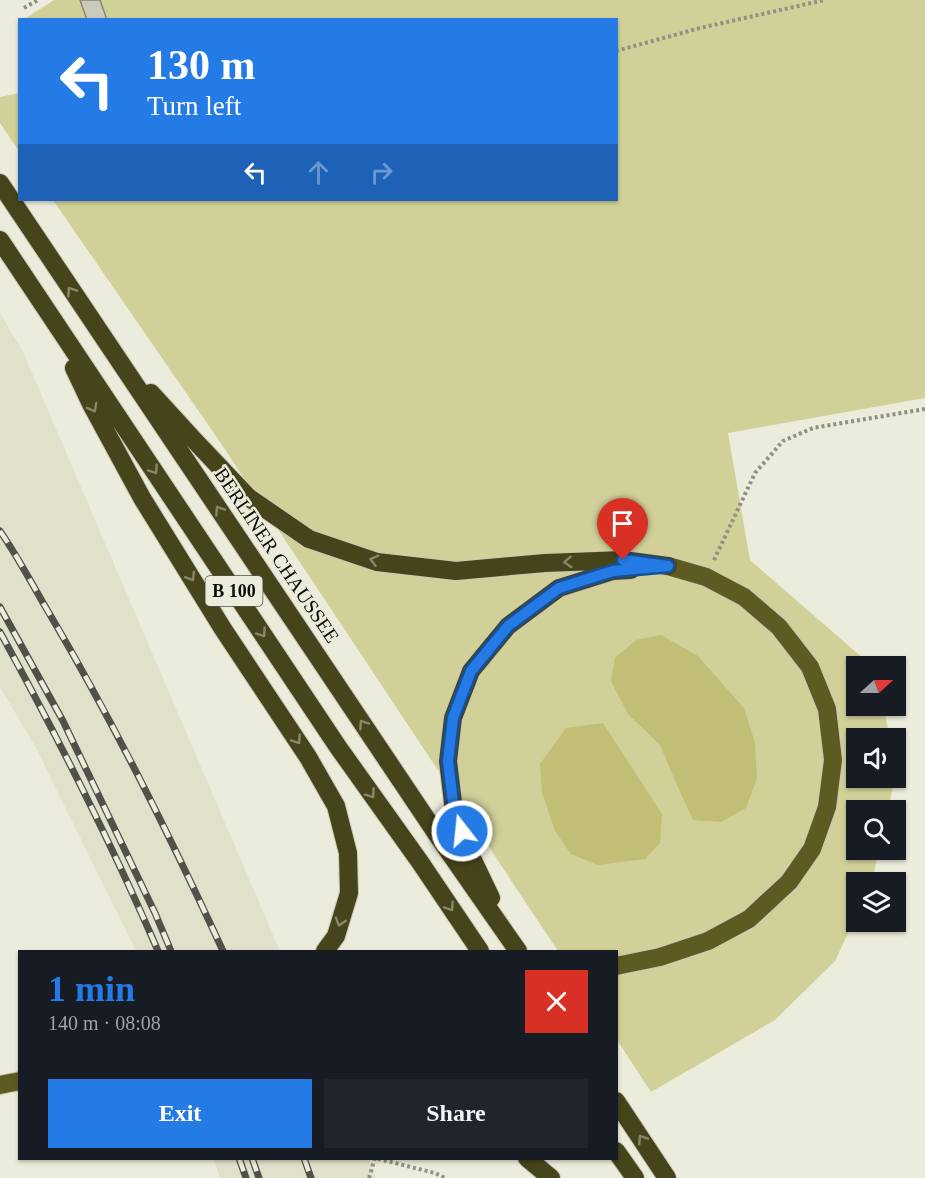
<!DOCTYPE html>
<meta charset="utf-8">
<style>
:root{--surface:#171b24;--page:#20242c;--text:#f1f3f6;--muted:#9ea1a6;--accent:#257be5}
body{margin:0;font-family:Georgia,serif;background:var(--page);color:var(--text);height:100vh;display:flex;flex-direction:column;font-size:22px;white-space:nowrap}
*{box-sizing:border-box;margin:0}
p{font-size:20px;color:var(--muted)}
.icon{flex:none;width:33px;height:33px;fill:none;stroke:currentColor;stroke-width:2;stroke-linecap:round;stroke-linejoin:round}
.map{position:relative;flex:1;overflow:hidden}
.details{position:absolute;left:18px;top:950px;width:600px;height:210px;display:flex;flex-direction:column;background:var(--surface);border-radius:0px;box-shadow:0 2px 4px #0004}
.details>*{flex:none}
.guide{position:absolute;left:18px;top:18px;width:600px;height:183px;border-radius:0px;box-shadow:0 2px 4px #0004;background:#257be5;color:#fff;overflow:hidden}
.needle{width:39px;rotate:69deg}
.controls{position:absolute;left:846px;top:656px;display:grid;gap:12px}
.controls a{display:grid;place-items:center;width:60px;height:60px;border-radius:0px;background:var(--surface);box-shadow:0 2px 4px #0004;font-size:30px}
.pin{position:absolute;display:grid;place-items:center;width:51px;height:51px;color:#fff;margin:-62px -26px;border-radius:50% 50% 50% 0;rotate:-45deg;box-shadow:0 0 6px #0007}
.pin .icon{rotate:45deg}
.me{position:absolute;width:66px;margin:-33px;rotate:344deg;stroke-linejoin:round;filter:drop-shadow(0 0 4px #0008)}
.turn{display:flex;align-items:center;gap:21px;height:126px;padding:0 30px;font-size:27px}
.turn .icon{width:78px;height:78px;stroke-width:2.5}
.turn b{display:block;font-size:42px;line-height:51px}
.lanes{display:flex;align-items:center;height:57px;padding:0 30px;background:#0003;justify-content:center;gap:30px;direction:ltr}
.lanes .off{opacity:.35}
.round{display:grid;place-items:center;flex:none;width:63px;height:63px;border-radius:0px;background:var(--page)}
.head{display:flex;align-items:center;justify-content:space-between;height:102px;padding:0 30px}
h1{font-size:36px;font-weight:800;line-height:45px;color:var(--accent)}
.action{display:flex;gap:12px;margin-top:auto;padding:12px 30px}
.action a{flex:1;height:69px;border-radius:0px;background:var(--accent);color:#fff;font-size:24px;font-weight:800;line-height:69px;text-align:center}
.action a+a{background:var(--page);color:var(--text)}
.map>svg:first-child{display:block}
.built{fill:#e1e0ca}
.green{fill:#d2d099}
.water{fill:#c1be76}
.building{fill:#cbcbbc;stroke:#868678;stroke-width:1.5}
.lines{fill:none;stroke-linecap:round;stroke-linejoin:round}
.major-casing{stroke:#c8c8ba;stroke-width:20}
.highway-casing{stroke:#c8c8ba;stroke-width:20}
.path{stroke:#909084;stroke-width:4;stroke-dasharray:3 3;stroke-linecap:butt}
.major{stroke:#5e5b22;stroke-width:18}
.highway{stroke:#46441a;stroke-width:18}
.rail-casing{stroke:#515149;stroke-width:7}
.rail{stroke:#ececdc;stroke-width:4.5;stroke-dasharray:14;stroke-linecap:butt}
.oneway{stroke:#888768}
.route-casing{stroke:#185095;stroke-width:15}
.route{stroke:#257be5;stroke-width:10}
.labels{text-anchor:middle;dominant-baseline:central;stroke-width:5;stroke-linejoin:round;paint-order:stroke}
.shield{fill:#ececdc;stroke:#515148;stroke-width:1.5}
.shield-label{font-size:18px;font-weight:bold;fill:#0e0e09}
.street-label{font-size:20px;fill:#0e0e09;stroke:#ececdc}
</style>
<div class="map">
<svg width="925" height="1178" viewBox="0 0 925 1178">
<rect width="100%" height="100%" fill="#ececdc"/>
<path class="built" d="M0 313 23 352 280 951H136L36 748 0 687Z
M213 1158H369L376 1178H220Z"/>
<path class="green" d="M54 0H925V398L728 433 750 560 872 666H856V705H883L890 738H856V777H895L888 810H856V849H879L872 882H856V916L835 961 775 1020 651 1092 617 1040 616 951H558L222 445 53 200H616V20H23Z
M19 93H20L19 151 0 123V97Z"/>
<path class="water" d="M661 635 698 656 744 708 755 743 757 778 746 808 721 822 693 820 677 785 660 745 628 714 611 681 615 658 636 640Z
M603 723 662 814 660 843 645 859 598 865 571 854 555 831 542 793 540 764 566 728Z"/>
<path class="building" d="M80 0H100L107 20H87Z"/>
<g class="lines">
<g class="major-casing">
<path id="major" d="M616 966 660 957 708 941 749 919 789 882 812 849 827 807 833 760 827 709 810 667 779 627 744 597 706 577 668 566
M0 1085 20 1081"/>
</g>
<g class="highway-casing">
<path id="highway" d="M0 183 442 842 518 951
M0 240 338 747 420 862 480 951
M74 368 91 404 142 498 223 629 308 757 336 806 348 853 349 893 336 936 325 951
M151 393 194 440 248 497 309 539 377 562 456 571 545 563 623 560 668 566
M491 898 469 852 454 811 448 761 453 718 471 671 508 626 559 588 613 571 631 570
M616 1101 667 1178
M616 1151 635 1178
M527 1158 551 1178"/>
</g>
<path class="path" d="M24 8 38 0
M616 51 700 28 825 0
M714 560 755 473 783 441 813 428 925 409
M369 1178 375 1158 435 1173 445 1178"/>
<use href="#major" class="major"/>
<use href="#highway" class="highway"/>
<g class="rail-casing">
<path id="rail" d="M0 531C18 557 33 586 49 613 114 723 170 836 223 951
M0 607 63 721 155 913 171 951
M0 632C57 736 111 842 158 951
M239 1158 246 1178
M252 1158 259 1178
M304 1158 311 1178"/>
</g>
<use href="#rail" class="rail"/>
</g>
<defs><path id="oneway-chevron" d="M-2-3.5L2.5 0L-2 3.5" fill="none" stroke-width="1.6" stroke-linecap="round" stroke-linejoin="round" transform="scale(1.5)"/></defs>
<g class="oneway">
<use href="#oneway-chevron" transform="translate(71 291) rotate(-124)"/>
<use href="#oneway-chevron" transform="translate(93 408) rotate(62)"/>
<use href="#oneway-chevron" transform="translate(154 470) rotate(56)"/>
<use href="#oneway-chevron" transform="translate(219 510) rotate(-124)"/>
<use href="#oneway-chevron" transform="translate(374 560) rotate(-165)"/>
<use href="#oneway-chevron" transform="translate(568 562) rotate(177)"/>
<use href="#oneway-chevron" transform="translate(191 577) rotate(59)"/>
<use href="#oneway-chevron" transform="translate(262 633) rotate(56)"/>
<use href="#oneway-chevron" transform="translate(363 724) rotate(-124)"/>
<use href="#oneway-chevron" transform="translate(297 740) rotate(56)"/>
<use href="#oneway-chevron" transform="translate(371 794) rotate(55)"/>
<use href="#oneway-chevron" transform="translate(450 907) rotate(56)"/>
<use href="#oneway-chevron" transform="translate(340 922) rotate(107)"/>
<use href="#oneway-chevron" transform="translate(642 1139) rotate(-123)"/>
</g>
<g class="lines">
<g class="route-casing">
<path id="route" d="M462 831 454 811 448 761 453 718 471 671 508 626 559 588 613 571 668 566 623 560"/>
</g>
<use href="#route" class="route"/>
</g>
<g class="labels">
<rect class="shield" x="205.5" y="576" width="57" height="30" rx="4.5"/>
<g class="shield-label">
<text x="234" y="591">B 100</text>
</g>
<g class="street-label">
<text transform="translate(277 555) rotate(56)">BERLINER CHAUSSEE</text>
</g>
</g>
</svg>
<div class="controls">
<a><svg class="needle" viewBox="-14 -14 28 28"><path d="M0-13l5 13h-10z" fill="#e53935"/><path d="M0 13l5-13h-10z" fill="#9ea1a6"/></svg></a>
<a><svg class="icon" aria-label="sound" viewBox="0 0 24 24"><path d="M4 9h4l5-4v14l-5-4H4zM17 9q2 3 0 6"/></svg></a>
<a><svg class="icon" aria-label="search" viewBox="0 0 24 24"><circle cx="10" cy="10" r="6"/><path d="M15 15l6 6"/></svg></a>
<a><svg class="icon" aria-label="layers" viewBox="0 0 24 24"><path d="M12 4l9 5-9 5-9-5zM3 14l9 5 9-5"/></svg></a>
</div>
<div class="pin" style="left:623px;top:560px;background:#d93025"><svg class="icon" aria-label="arrive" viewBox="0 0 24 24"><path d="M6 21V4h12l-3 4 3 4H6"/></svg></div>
<svg class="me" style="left:462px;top:831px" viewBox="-20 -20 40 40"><circle r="17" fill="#257be5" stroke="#fff" stroke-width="3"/><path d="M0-11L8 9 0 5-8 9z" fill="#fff"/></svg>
<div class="guide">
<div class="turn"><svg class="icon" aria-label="left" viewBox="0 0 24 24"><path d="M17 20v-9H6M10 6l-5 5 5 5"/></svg><div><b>130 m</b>Turn left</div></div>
<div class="lanes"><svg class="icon" aria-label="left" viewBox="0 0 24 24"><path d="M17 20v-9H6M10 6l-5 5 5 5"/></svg><svg class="icon off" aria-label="ahead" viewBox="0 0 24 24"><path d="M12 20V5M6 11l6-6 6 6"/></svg><svg class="icon off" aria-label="right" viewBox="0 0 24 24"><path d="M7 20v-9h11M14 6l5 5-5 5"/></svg></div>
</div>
<section class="details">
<div class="head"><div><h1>1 min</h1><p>140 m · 08:08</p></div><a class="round" style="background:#d93025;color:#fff"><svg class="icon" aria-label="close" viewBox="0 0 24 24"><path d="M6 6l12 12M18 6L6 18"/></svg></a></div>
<div class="action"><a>Exit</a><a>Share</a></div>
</section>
</div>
